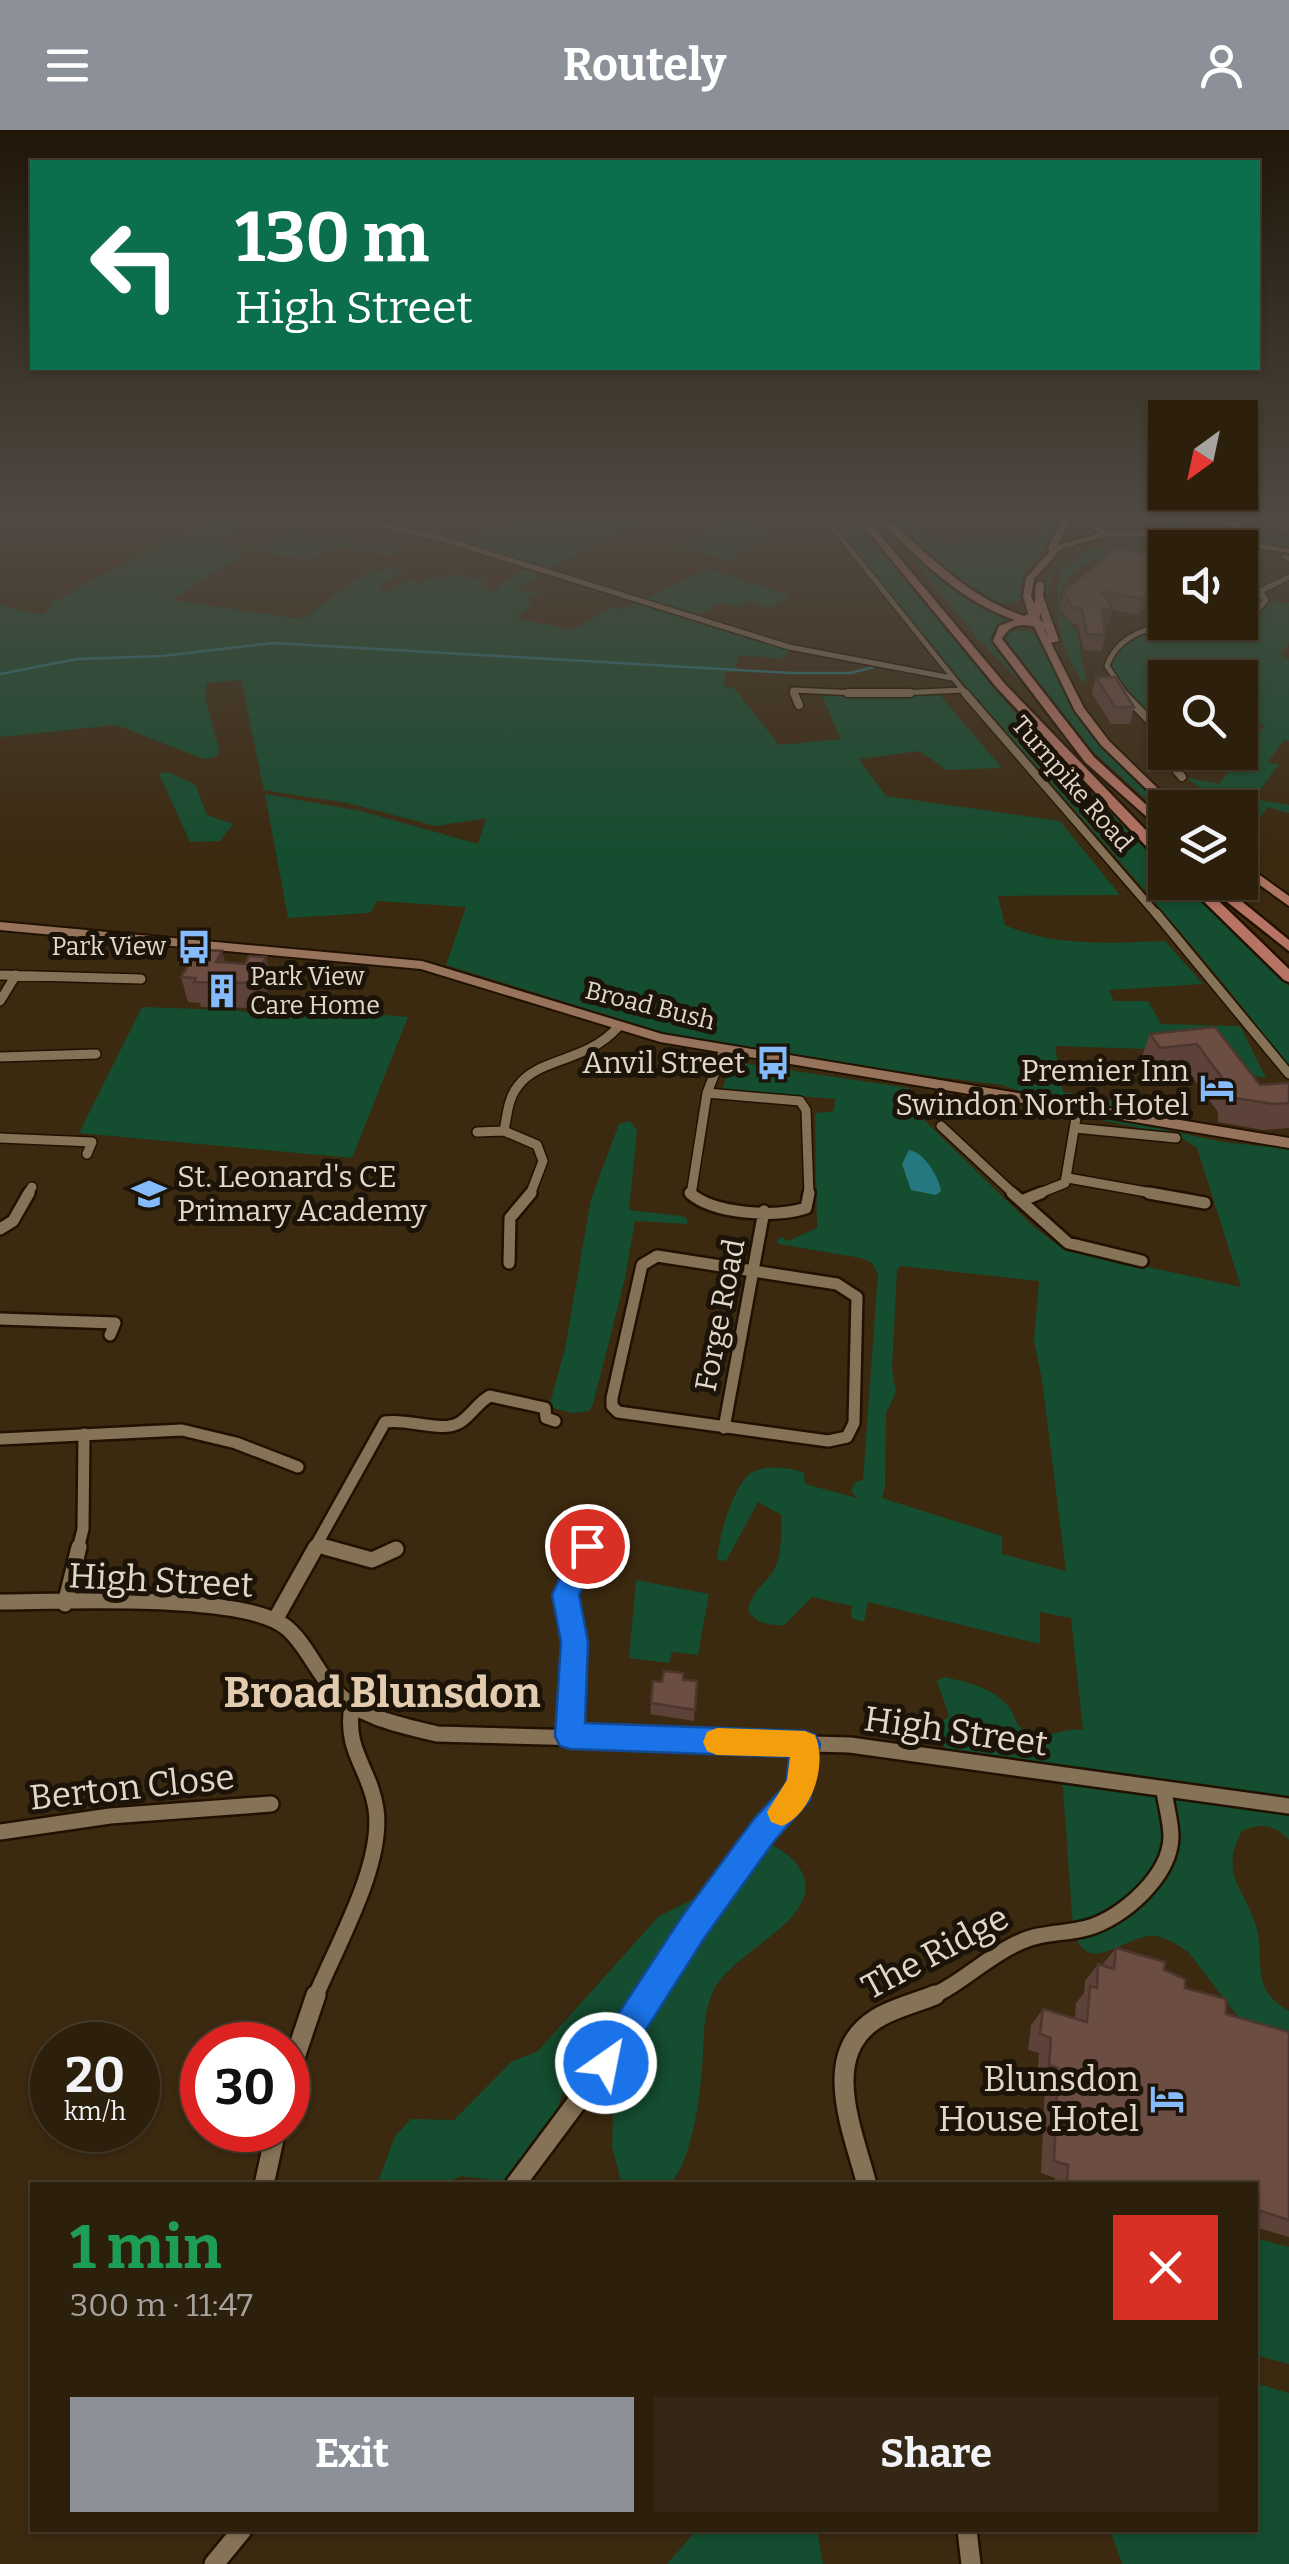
<!DOCTYPE html>
<meta charset="utf-8">
<style>
:root{--surface:#2c1f0c;--page:#342715;--text:#f1f3f6;--muted:#a6a29d;--line:#483d2d;--accent:#8c9099}
body{margin:0;font-family:Bitter,serif;background:var(--page);color:var(--text);height:100vh;display:flex;flex-direction:column;font-size:38px;white-space:nowrap}
*{box-sizing:border-box;margin:0}
p{font-size:32px;color:var(--muted)}
.icon{flex:none;width:55px;height:55px;fill:none;stroke:currentColor;stroke-width:2;stroke-linecap:round;stroke-linejoin:round}
.map{position:relative;flex:1;overflow:hidden}
.side{position:absolute;left:30px;top:2052px;width:1228px;height:350px;display:flex;flex-direction:column;background:var(--surface);border-radius:0px;box-shadow:0 2px 8px #0004,0 0 0 2px var(--line)}
.side>*{flex:none}
.top-card{position:absolute;left:30px;top:30px;width:1230px;height:210px;border-radius:0px;box-shadow:0 2px 8px #0004,0 0 0 2px var(--line);background:#0b6e4f;color:#fff;overflow:hidden}
.needle{width:65px;rotate:213deg}
.fabs{position:absolute;left:1148px;top:270px;display:grid;gap:20px}
.fabs a{display:grid;place-items:center;width:110px;height:110px;border-radius:0px;background:var(--surface);box-shadow:0 2px 8px #0004,0 0 0 2px var(--line);font-size:50px}
.speed{position:absolute;left:30px;top:1892px;display:flex;gap:20px;font-size:50px;font-weight:700;text-align:center}
.speed>*{display:grid;place-content:center;width:130px;height:130px;border-radius:50%;background:var(--surface);box-shadow:0 2px 8px #0004,0 0 0 2px var(--line);line-height:1}
.speed small{font-size:25px;font-weight:400}
.speed .limit{border:15px solid #d22;background:#fff;color:#111}
.pin{position:absolute;display:grid;place-items:center;width:85px;height:85px;color:#fff;margin:-42px;border:5px solid #fff;border-radius:50%;box-shadow:0 2px 10px #0007}
.me{position:absolute;width:110px;margin:-55px;rotate:33deg;stroke-linejoin:round;filter:drop-shadow(0 0 8px #0008)}
.turn{display:flex;align-items:center;gap:35px;height:210px;padding:0 40px;font-size:45px}
.turn .icon{width:130px;height:130px;stroke-width:2.5}
.turn b{display:block;font-size:70px;line-height:85px}
.round{display:grid;place-items:center;flex:none;width:105px;height:105px;border-radius:0px;background:var(--page)}
.summary{display:flex;align-items:center;justify-content:space-between;height:170px;padding:0 40px}
h1{font-size:60px;font-weight:700;line-height:75px;color:#1e9e55}
.action{display:flex;gap:20px;margin-top:auto;padding:20px 40px}
.action a{flex:1;height:115px;border-radius:0px;background:var(--accent);color:#fff;font-size:40px;font-weight:700;line-height:115px;text-align:center}
.action a+a{background:var(--page);color:var(--text)}
header{display:flex;justify-content:space-between;align-items:center;height:130px;padding:0 40px;background:var(--accent);color:#fff;font-size:45px;font-weight:700}
.map>svg:first-child{display:block}
.green{fill:#144d2f;fill-rule:evenodd}
.water{fill:#257880}
.lines{fill:none;stroke-linecap:round;stroke-linejoin:round}
.stream{stroke:#257880;stroke-width:2.5}
.minor-far5-casing{stroke:#211100;stroke-width:8}
.minor-far4-casing{stroke:#211100;stroke-width:11}
.minor-far3-casing{stroke:#211100;stroke-width:12}
.minor-far2-casing{stroke:#211100;stroke-width:16}
.minor-far1-casing{stroke:#211100;stroke-width:20}
.minor-casing{stroke:#211100;stroke-width:24}
.secondary-casing{stroke:#211100;stroke-width:4}
.primary-casing{stroke:#211100;stroke-width:4}
.trunk-casing{stroke:#211100;stroke-width:5}
.minor-far5{stroke:#867257;stroke-width:5}
.minor-far4{stroke:#867257;stroke-width:8}
.minor-far3{stroke:#867257;stroke-width:9}
.minor-far2{stroke:#867257;stroke-width:11}
.minor-far1{stroke:#867257;stroke-width:15}
.minor{stroke:#867257;stroke-width:19}
.secondary{fill:#98735c;fill-rule:evenodd}
.primary{fill:#ab7461;fill-rule:evenodd}
.trunk{fill:#b77464;fill-rule:evenodd}
.wall{fill:#5d4239}
.shaded-wall{fill:#4c362e}
.building{fill:#6c4d42;stroke:#4c362e;stroke-width:2.5}
.route{fill:#1a73e8;stroke:#114b97;stroke-width:2.5}
.slow{fill:#f59e0b}
.labels{text-anchor:middle;dominant-baseline:central;stroke-width:10;stroke-linejoin:round;paint-order:stroke}
.far-street-label{font-size:25px;fill:#e2d7c8;stroke:#1c1409}
.far-poi-label{font-size:25px;fill:#e2d7c8;stroke:#1c1409;text-anchor:end}
.poi-label{font-size:30px;fill:#e2d7c8;stroke:#1c1409;text-anchor:end}
.street-label{font-size:30px;fill:#e2d7c8;stroke:#1c1409}
.near-street-label{font-size:35px;fill:#e2d7c8;stroke:#1c1409}
.near-poi-label{font-size:35px;fill:#e2d7c8;stroke:#1c1409;text-anchor:end}
.near-quarter-label{font-size:42px;font-weight:bold;fill:#e2cbae;stroke:#1c1409}
</style>
<header><svg class="icon" aria-label="menu" viewBox="0 0 24 24"><path d="M4 6h16M4 12h16M4 18h16"/></svg>Routely<svg class="icon" aria-label="person" viewBox="0 0 24 24"><circle cx="12" cy="8" r="4"/><path d="M4 21q1-7 8-7t8 7"/></svg></header>
<div class="map">
<svg width="1289" height="2434" viewBox="0 0 1289 2434">
<rect width="100%" height="100%" fill="#3b2910"/>
<path class="green" d="M209 389 258 392 219 413 251 420 285 401 334 406 341 409 339 411C362 415 382 414 406 418L391 426 334 416 310 430 251 420 171 470 303 489 370 440 382 442 391 436 405 438 377 459 389 461 404 451 424 453 431 447 443 449 451 444 487 450 480 458 495 461 521 439 539 445 518 459 541 463 526 471 533 474 515 488 572 500 614 476 622 479 637 472 790 519 784 529 739 525 734 542H725L724 557H733L779 615 841 609 821 564 938 563 1002 638 947 640 919 621 859 629 886 666 1060 691 1120 765 998 766 1005 795C1052 817 1113 813 1165 811L1203 854 1109 860 1114 871H1148L1161 894 1240 896 1266 948 1221 940 1208 921 1055 916 1063 962 1154 978 1170 974 1167 985 1029 964 1002 955 868 938 665 903 446 835 466 777 377 771 370 783 288 788 265 664 361 681 478 714 486 688 436 696 347 673 264 660 241 550 207 553 205 568 219 619 216 627 204 629 116 595 0 607V475L42 485 52 476 49 474Z
M509 389H653L544 440 456 412Z
M729 389H765L755 397 777 403 729 430 675 417Z
M831 389H856L1024 594 1165 736V752L1182 753 1289 856V937C1146 747 974 580 831 389Z
M889 389H910L938 414 1034 404 1043 389H1058C1053 420 1013 437 1021 469 986 492 915 413 889 389Z
M1115 389H1192L1195 395 1289 408V417Z
M896 409 951 454 1022 489 998 496 991 506 1028 559 977 508Z
M1155 412 1226 417C1183 414 1061 409 1060 474 1060 487 1070 492 1074 498 1081 510 1082 536 1086 551L1083 552C1061 522 1050 474 1063 438L1086 423C1063 430 1048 442 1047 467 1036 427 1099 417 1128 414L1104 419 1168 414 1133 413Z
M706 440H712L791 466 769 478 747 471 737 477 722 472 694 487 642 470Z
M1272 471 1289 473V513L1280 524 1289 530V611L1284 610 1267 633 1279 634 1253 669 1289 675V683L1268 677 1255 694 1240 689V678L1227 677 1185 647 1219 654 1265 595 1240 588V548H1165V616C1153 582 1131 576 1116 548 1086 495 1217 493 1240 492V489L1259 483Z
M1027 500 1035 504 1080 590 1167 677 1165 687 1084 613 1003 509 1006 502Z
M168 642 195 654 207 685 233 694 220 711 190 712 159 644Z
M142 877 233 880 269 886 275 882 325 884 328 880 408 887 352 1028 79 1003Z
M736 932 909 958 907 966 922 988 1034 1097 1063 1119 1241 1157 1197 1018 1179 1006 1096 989V985L1223 1012 1289 1019V1710C1274 1694 1261 1693 1242 1701 1216 1747 1251 1763 1258 1805 1263 1838 1253 1861 1289 1881V1913L1248 1900 1189 1823C1180 1816 1165 1806 1153 1806 1123 1805 1086 1851 1073 1798L1063 1658 1056 1643 948 1620 941 1613 940 1595 949 1585 937 1551 944 1547C965 1551 996 1559 1009 1577 1016 1587 1015 1597 1028 1602 1049 1610 1064 1597 1083 1600L1071 1488 1040 1482V1514L868 1472 864 1492 851 1488 852 1476 812 1467 784 1495C770 1496 755 1493 748 1480 753 1456 770 1453 777 1433 782 1419 781 1400 781 1385L758 1372 726 1431 717 1430C719 1406 731 1363 748 1345 760 1334 791 1337 804 1343L805 1354 857 1368 851 1361 855 1352 863 1350 878 1144 871 1132 861 1128 778 1114 777 1110 782 1107 788 1111 817 1098 815 983 834 981 835 969 726 960 722 959 731 934ZM901 1136 1039 1151 1034 1212 1042 1250 1066 1441 1002 1424V1406L882 1368 885 1357 886 1283 896 1262 892 1240 897 1139Z
M630 991 637 1001 629 1080 681 1086 687 1088V1094L635 1091 625 1148 593 1274 589 1281 573 1283 549 1277 565 1218 591 1069 619 994Z
M636 1450 709 1464 698 1525 672 1522 669 1533 629 1528Z
M766 1713C786 1719 810 1741 805 1763 798 1798 738 1822 716 1856 704 1876 704 1901 703 1923 701 1958 694 2030 669 2055H622L612 2016 615 1930 610 1903 600 1901 576 1929 537 2032 522 2054 461 2046 441 2055H377L395 2006 411 1989 454 1990 511 1932 538 1921 659 1786 692 1770Z
M1255 2108 1289 2117V2234L1255 2225Z
M1255 2253 1289 2263V2434H1122L1110 2400H1255Z
M697 2400H817L823 2434H667Z"/>
<path class="water" d="M909 1020C924 1022 939 1047 941 1061L936 1065 911 1060 902 1034Z"/>
<g class="lines">
<path class="stream" d="M0 544 77 529 162 526 274 513 791 543H850L874 537"/>
<g class="minor-far5-casing">
<path id="minor-far5" d="M357 389 436 407 789 517 952 548
M826 389 967 565
M1227 393 1240 395
M1282 399 1289 392
M1285 427 1289 429
M1240 483 1262 465V460L1289 447
M1242 485 1259 478 1266 470 1262 465
M795 565 793 560 879 564 963 560
M1126 565 1107 536C1118 504 1149 498 1179 492"/>
</g>
<g class="minor-far4-casing">
<path id="minor-far4" d="M794 563 799 575
M848 563H910
M965 563 1158 786
M1123 563 1151 592 1165 627 1182 647"/>
</g>
<g class="minor-far3-casing">
<path id="minor-far3" d="M1156 783 1289 944
M0 845 141 849
M0 871 16 845
M0 927 96 924
M707 963 800 971 806 980 809 1065
M707 963 724 920
M941 996 1015 1065
M1075 998 1176 1008
M477 1002 504 1001
M0 1008 92 1012 87 1024
M1068 1048 1163 1065
M27 1065 32 1057
M530 1065 543 1031 537 1015 504 1001C507 986 508 968 518 956 539 927 586 933 618 897
M691 1065 707 963
M1035 1065 1065 1053 1078 976"/>
</g>
<g class="minor-far2-casing">
<path id="minor-far2" d="M690 1063C713 1084 776 1088 806 1078L809 1063
M1012 1063 1021 1071 1041 1063
M1149 1063 1205 1073
M1021 1071 1068 1113 1142 1131
M0 1099 13 1091 29 1063
M657 1126 837 1154 857 1167 854 1293 847 1307 828 1311 618 1282 612 1276V1268L642 1135Z
M509 1133 510 1088 531 1063
M0 1189 115 1193 110 1205
M724 1298 764 1081
M0 1309 182 1300 236 1313 298 1337
M583 1383 597 1396 614 1394
M318 1415 334 1419
M78 1419 83 1399 84 1304
M314 1419 385 1292C408 1288 441 1303 459 1293 471 1286 478 1272 490 1266L545 1278 546 1288 555 1291
M587 1419 597 1396"/>
</g>
<g class="minor-far1-casing">
<path id="minor-far1" d="M325 1417 372 1430 396 1419
M0 1472C60 1472 245 1462 287 1498 306 1514 316 1541 333 1559 360 1588 400 1595 437 1604L850 1615 1289 1676
M65 1474 79 1417
M275 1490 316 1417
M570 1606 575 1522 566 1465 588 1417
M0 1702 110 1686 271 1674
M315 1868C336 1816 384 1735 376 1679 370 1638 344 1621 352 1576
M648 1868 708 1776 800 1660 805 1614
M928 1868C962 1854 987 1826 1020 1812 1041 1802 1065 1804 1087 1798 1123 1788 1170 1746 1171 1707 1171 1692 1166 1676 1164 1661"/>
</g>
<g class="minor-casing">
<path id="minor" d="M288 1948 316 1865
M264 2055 276 2000
M515 2055 606 1933 650 1865
M867 2055C854 2003 818 1925 876 1889 893 1878 916 1873 935 1865
M967 2400 971 2434
M214 2434 242 2400"/>
</g>
<g class="secondary-casing">
<path id="secondary" d="M0 792 422 831 662 904 1289 1008V1018L660 912 421 839 0 800Z"/>
</g>
<g class="primary-casing">
<path id="primary" d="M1062 389H1070L1058 415 1100 403 1075 389H1086L1108 402H1185L1289 419V423L1185 406H1107L1061 419 1034 449 1031 466 1048 508 1035 466 1036 454 1040 451 1044 454 1043 466 1059 511 1051 513 1084 578 1109 611 1178 678H1166L1101 615 1075 581 1029 486 1023 466 1026 448 1050 421 1048 419Z
M1240 731 1289 766V776L1240 741Z"/>
</g>
<g class="trunk-casing">
<path id="trunk" d="M858 389H867L1005 554 1165 720V732L1160 731 997 558Z
M878 389H888C930 426 969 468 1024 486L1031 483 1036 467H1044L1040 485 1034 489 1054 496V500C1034 499 1015 485 1002 509L1094 627 1165 692V703L1085 632 993 511 999 496 1015 490C961 472 918 428 878 389Z
M1184 752H1199L1289 839V852L1284 850Z
M1202 752H1218L1289 810V821Z"/>
</g>
<use href="#minor-far5" class="minor-far5"/>
<use href="#minor-far4" class="minor-far4"/>
<use href="#minor-far3" class="minor-far3"/>
<use href="#minor-far2" class="minor-far2"/>
<use href="#minor-far1" class="minor-far1"/>
<use href="#minor" class="minor"/>
<use href="#secondary" class="secondary"/>
<use href="#primary" class="primary"/>
<use href="#trunk" class="trunk"/>
</g>
<path class="wall" d="M1165 428 1138 485 1112 479 1109 493 1104 494 1105 505 1102 521 1084 520 1078 495 1069 492 1060 477 1064 462Z
M1096 547 1134 577 1130 594H1111L1092 563Z
M266 827 272 852 258 878 201 877 200 873 188 872 181 847 186 839 183 829 245 834Z
M1215 897 1260 955 1289 953V998L1263 1000 1218 992V982L1187 940 1151 944 1141 929 1150 904Z
M683 1550 697 1551 694 1591 650 1584 651 1573 662 1552Z
M1116 1818 1164 1840 1185 1858 1226 1884 1289 1902V2107L1255 2097V2055H1054L1055 2048 1041 2043 1045 1952 1037 1950 1039 1923 1028 1920 1031 1895 1043 1879 1075 1888 1076 1873 1084 1863 1085 1851 1098 1834 1102 1835Z"/>
<path class="shaded-wall" d="M1257 408 1251 428 1240 439V425Z
M1165 447V459L1138 485 1142 469Z
M1113 478 1109 493 1098 495 1102 480Z
M222 821 229 846 216 832Z
M266 827 272 852 258 878 251 853Z"/>
<path class="building" d="M1230 403 1257 408 1240 425V418H1215Z
M1115 418 1165 428V447L1142 469 1102 461 1113 478 1102 480 1105 505 1087 504 1082 479 1072 477 1064 462Z
M1096 547H1115L1134 577H1115Z
M190 819 222 821 216 832 245 834 249 826 266 827 251 853 194 852 196 848 181 847 192 830 183 829Z
M1215 897 1260 955 1289 953V973L1274 974 1228 967 1229 957 1197 914 1160 918 1150 904Z
M664 1541 683 1543V1550L697 1551 695 1580 651 1573 653 1551 662 1552Z
M1116 1818 1165 1832 1164 1840 1185 1849V1858L1226 1869V1884L1289 1902V2090L1255 2079V2055H1067L1068 2035 1054 2031 1058 1938 1049 1935 1051 1908 1040 1904 1043 1879 1087 1892 1090 1856 1097 1858 1098 1834 1114 1839Z"/>
<linearGradient id="sky" x2="0" y2="1"><stop stop-color="#201709"/><stop offset="0.53" stop-color="#4f4942"/><stop offset="1" stop-color="#4f4942" stop-opacity="0"/></linearGradient>
<rect width="1289" height="730" fill="url(#sky)"/>
<path class="route" d="M587 1405 596 1409 600 1416 579 1465 588 1512 585 1593 805 1601 815 1605 820 1614 810 1670 775 1710 705 1807 617 1945 606 1950 594 1945 589 1933 594 1921 683 1785 754 1689 786 1654 789 1627 570 1619 560 1616 555 1606 561 1512 552 1465 578 1409Z"/>
<path class="slow" d="M717 1598 805 1601 815 1605C828 1634 812 1684 782 1696L771 1692 767 1682 787 1650 790 1627 717 1625 707 1621 703 1612 707 1602Z"/>
<defs>
<g id="bus-bare" transform="scale(2.7)"><path d="M-5-6H5V4H4V6H2V4H-2V6H-4V4H-5ZM-3.5-4V0h7V-4ZM-3.5 1.2v1.5H-2V1.2ZM2 1.2v1.5H3.5V1.2Z" fill="#86bbfb" stroke="#1c1409" stroke-width="2.5" paint-order="stroke"/></g>
<g id="building-bare" transform="scale(2.7)"><path d="M-4-6H4V6H1V3H-1V6H-4ZM-2.5-4.3h1.7v1.8h-1.7ZM.8-4.3h1.7v1.8H.8ZM-2.5-1h1.7V.8h-1.7ZM.8-1h1.7V.8H.8Z" fill="#86bbfb" stroke="#1c1409" stroke-width="2.5" paint-order="stroke"/></g>
<g id="hotel-bare" transform="scale(2.7)"><path d="M-6-4.5h1.5V1H6V5H4.5V3h-9V5H-6ZM-4 0a1.8 1.8 0 1 1 3.6 0ZM.5 0V-2.5h3Q6-2.5 6 0Z" fill="#86bbfb" stroke="#1c1409" stroke-width="2.5" paint-order="stroke"/></g>
<g id="school-bare" transform="scale(2.7)"><path d="M0-5L7-2L0 1L-7-2ZM-4 1L0 2.5L4 1V4Q0 6-4 4Z" fill="#86bbfb" stroke="#1c1409" stroke-width="2.5" paint-order="stroke"/></g>
</defs>
<g fill-rule="evenodd">
<use href="#bus-bare" x="194" y="817"/>
<use href="#building-bare" x="222" y="861"/>
<use href="#bus-bare" x="773" y="933"/>
<use href="#hotel-bare" x="1217" y="958"/>
<use href="#school-bare" x="149" y="1064"/>
<use href="#hotel-bare" x="1167" y="1969"/>
</g>
<g class="labels">
<g class="far-street-label">
<text transform="translate(1072 654) rotate(49)">Turnpike Road</text>
<text transform="translate(650 876) rotate(14)">Broad Bush</text>
</g>
<g class="far-poi-label">
<text x="166" y="817">Park View</text>
<text x="250" y="847" text-anchor="start">Park View<tspan x="250" dy="29">Care Home</tspan></text>
</g>
<g class="poi-label">
<text x="745" y="933">Anvil Street</text>
<text x="1189" y="941">Premier Inn<tspan x="1189" dy="34">Swindon North Hotel</tspan></text>
<text x="177" y="1047" text-anchor="start">St. Leonard's CE<tspan x="177" dy="34">Primary Academy</tspan></text>
</g>
<g class="street-label">
<text transform="translate(720 1185) rotate(-79)">Forge Road</text>
</g>
<g class="near-street-label">
<text transform="translate(161 1450) rotate(3)">High Street</text>
<text transform="translate(956 1601) rotate(8)">High Street</text>
<text transform="translate(132 1657) rotate(-6)">Berton Close</text>
<text transform="translate(935 1822) rotate(-28)">The Ridge</text>
</g>
<g class="near-poi-label">
<text x="1139" y="1949">Blunsdon<tspan x="1139" dy="40">House Hotel</tspan></text>
</g>
<g class="near-quarter-label">
<text x="382" y="1563">Broad Blunsdon</text>
</g>
</g>
</svg>
<div class="fabs">
<a><svg class="needle" viewBox="-14 -14 28 28"><path d="M0-13l5 13h-10z" fill="#e53935"/><path d="M0 13l5-13h-10z" fill="#a6a29d"/></svg></a>
<a><svg class="icon" aria-label="sound" viewBox="0 0 24 24"><path d="M4 9h4l5-4v14l-5-4H4zM17 9q2 3 0 6"/></svg></a>
<a><svg class="icon" aria-label="search" viewBox="0 0 24 24"><circle cx="10" cy="10" r="6"/><path d="M15 15l6 6"/></svg></a>
<a><svg class="icon" aria-label="layers" viewBox="0 0 24 24"><path d="M12 4l9 5-9 5-9-5zM3 14l9 5 9-5"/></svg></a>
</div>
<div class="speed"><div>20<small>km/h</small></div><div class="limit">30</div></div>
<div class="pin" style="left:587px;top:1416px;background:#d93025"><svg class="icon" aria-label="arrive" viewBox="0 0 24 24"><path d="M6 21V4h12l-3 4 3 4H6"/></svg></div>
<svg class="me" style="left:606px;top:1933px" viewBox="-20 -20 40 40"><circle r="17" fill="#1a73e8" stroke="#fff" stroke-width="3"/><path d="M0-11L8 9 0 5-8 9z" fill="#fff"/></svg>
<div class="top-card">
<div class="turn"><svg class="icon" aria-label="left" viewBox="0 0 24 24"><path d="M17 20v-9H6M10 6l-5 5 5 5"/></svg><div><b>130 m</b>High Street</div></div>
</div>
<section class="side">
<div class="summary"><div><h1>1 min</h1><p>300 m · 11:47</p></div><a class="round" style="background:#d93025;color:#fff"><svg class="icon" aria-label="close" viewBox="0 0 24 24"><path d="M6 6l12 12M18 6L6 18"/></svg></a></div>
<div class="action"><a>Exit</a><a>Share</a></div>
</section>
</div>
